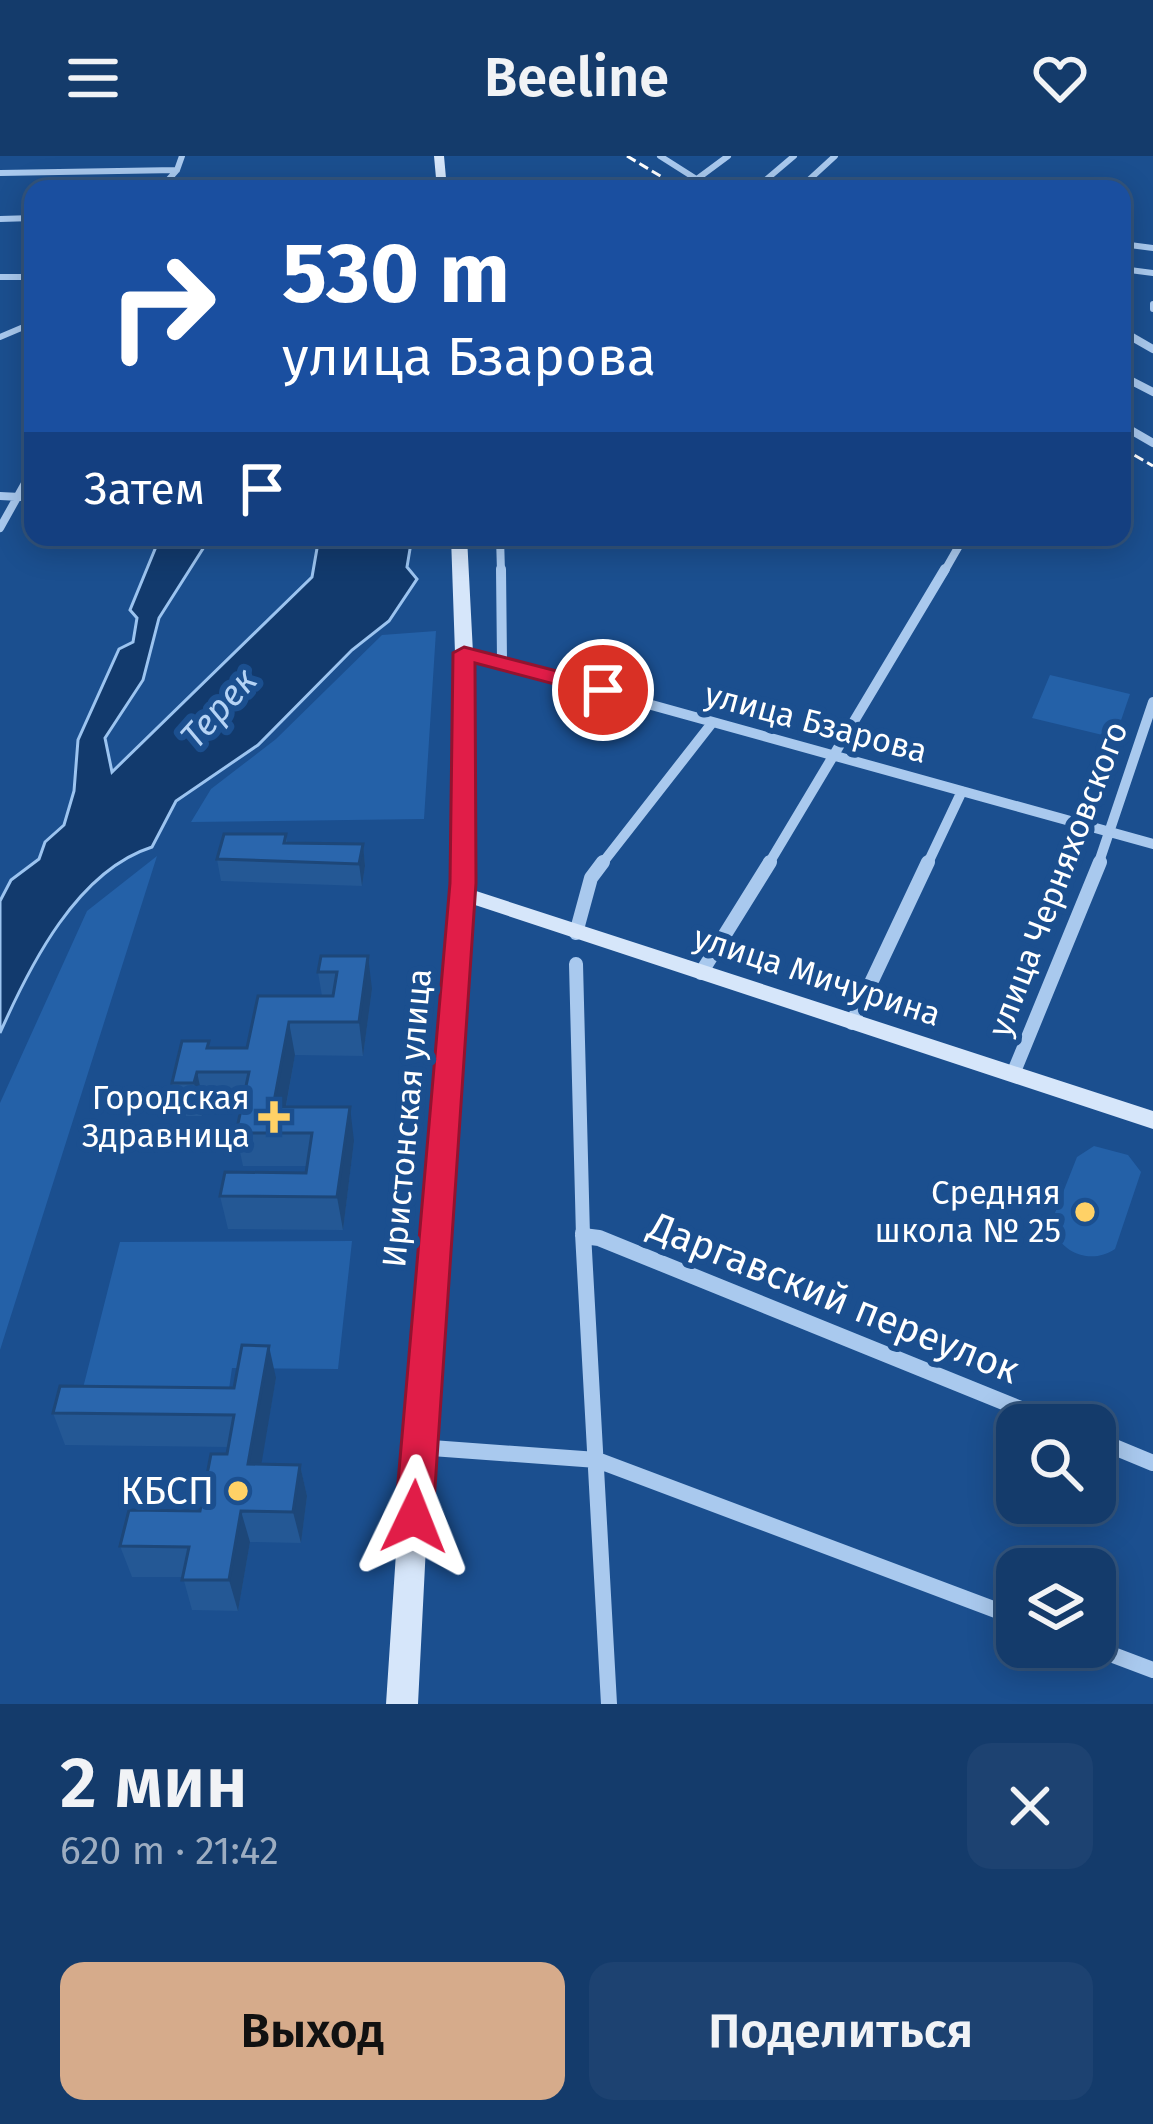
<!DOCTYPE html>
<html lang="ru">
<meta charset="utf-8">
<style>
:root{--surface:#143b6b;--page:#1d4271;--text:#f1f3f6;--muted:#9dadc1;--line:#33557e;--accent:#d6ab8b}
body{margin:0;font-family:"Fira Sans",sans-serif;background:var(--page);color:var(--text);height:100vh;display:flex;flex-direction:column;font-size:45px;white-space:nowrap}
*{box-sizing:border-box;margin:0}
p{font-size:39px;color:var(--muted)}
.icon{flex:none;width:66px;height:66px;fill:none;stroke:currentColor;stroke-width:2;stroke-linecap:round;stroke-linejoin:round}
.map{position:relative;height:1548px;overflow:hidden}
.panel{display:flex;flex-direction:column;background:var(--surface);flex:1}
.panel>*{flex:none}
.banner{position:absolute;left:24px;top:24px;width:1107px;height:366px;border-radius:24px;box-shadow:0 6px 30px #0003,0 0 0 3px var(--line);background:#1a4fa0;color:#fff;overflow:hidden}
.tools{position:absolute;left:996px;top:1248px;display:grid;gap:24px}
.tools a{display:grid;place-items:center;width:120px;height:120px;border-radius:24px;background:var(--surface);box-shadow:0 6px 30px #0003,0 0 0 3px var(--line);font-size:60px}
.pin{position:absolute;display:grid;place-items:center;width:102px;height:102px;color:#fff;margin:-51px;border:6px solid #fff;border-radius:50%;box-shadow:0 3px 12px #0007}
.me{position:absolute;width:132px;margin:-66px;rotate:2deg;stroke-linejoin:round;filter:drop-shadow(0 0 9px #0008)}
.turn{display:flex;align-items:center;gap:42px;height:252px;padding:0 60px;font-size:54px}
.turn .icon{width:156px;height:156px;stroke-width:2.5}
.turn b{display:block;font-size:84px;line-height:102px}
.then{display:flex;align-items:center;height:114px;padding:0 60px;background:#0003;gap:24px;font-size:45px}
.round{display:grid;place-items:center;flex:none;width:126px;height:126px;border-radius:24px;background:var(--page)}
.summary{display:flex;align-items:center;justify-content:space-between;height:204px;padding:0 60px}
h1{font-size:72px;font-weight:600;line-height:90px}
.action{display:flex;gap:24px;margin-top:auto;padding:24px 60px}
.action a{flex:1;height:138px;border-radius:24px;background:var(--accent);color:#111;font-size:48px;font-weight:600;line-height:138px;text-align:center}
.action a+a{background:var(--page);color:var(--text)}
header{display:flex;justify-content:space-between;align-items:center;height:156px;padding:0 60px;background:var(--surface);font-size:54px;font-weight:600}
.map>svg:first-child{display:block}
.green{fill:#2461a8}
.water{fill:#123a6d;stroke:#9cc4f0;stroke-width:3}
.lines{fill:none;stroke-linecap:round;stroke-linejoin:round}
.street-far4{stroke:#a9c9ee;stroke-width:6}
.street-far3{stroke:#a9c9ee;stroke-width:8}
.street-far2{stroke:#a9c9ee;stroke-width:10}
.street-far1{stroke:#a9c9ee;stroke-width:14}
.street{stroke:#a9c9ee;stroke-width:16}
.secondary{fill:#d6e6fa;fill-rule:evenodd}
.rail{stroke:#fff;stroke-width:3;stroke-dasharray:10 4.5;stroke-linecap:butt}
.wall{fill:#245895}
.shaded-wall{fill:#1d4779}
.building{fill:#2a66ad;stroke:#1d4779;stroke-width:3}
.route{fill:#e11d48;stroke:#92132f;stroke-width:3}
.poi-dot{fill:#ffd166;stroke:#1b4f8f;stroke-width:4.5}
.labels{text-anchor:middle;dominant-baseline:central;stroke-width:12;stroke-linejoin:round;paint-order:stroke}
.street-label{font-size:33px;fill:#fff;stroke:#1b4f8f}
.poi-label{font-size:33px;fill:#fff;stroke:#1b4f8f;text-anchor:end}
.water-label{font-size:36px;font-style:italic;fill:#b5d3f5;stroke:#1b4f8f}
.near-street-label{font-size:39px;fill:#fff;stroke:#1b4f8f}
.near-poi-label{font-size:39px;fill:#fff;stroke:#1b4f8f;text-anchor:end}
</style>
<header><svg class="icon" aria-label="menu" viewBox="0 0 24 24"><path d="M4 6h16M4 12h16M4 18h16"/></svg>Beeline<svg class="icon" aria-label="heart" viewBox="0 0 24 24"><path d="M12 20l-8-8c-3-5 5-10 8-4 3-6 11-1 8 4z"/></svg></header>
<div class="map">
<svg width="1153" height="1548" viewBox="0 0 1153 1548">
<rect width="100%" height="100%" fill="#1b4f8f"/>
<path class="green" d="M436 475 424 663 191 666 211 633 276 583 382 479Z
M1050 519 1130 538 1115 582 1032 562Z
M157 700 0 1194V947L87 755Z
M1094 990 1128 999 1141 1016 1115 1093C1090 1110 1058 1096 1051 1067L1077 1001Z
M352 1085 338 1213 232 1212 228 1240 82 1236 120 1086Z"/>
<path class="water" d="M160 381H198L204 391 159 462 143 524 105 582 112 616 312 421 319 381H412L407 411 417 423 389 465 352 494 258 589 176 645 152 691C77 715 30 809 0 877V745L11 724 39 703 45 686 64 669 74 635 78 584 119 493 133 486 137 462 130 454Z"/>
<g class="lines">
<path class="street-far4" d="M660 0 712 33
M0 17 177 14
M697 23 728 0
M160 33 177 14 182 0
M755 33 794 0
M799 33 835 0
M0 63 33 62
M1122 88 1153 92
M1122 113 1153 117
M0 121H33
M1153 148V153
M1122 176 1137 184
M0 181 33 167"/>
<path class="street-far3" d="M1132 181 1153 193
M1122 220 1153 236
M1122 269 1153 287
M0 340 20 341
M0 372 33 313
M500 381 501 416
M944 416 964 381"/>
<path class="street-far2" d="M501 413 502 504
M464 497 1153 688
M601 709 712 567
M768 709 945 413
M927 709 962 635
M1098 709 1153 546"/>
<path class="street-far1" d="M576 777 591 722 603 706
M576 808 583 1080
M701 817 770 706
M852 867 928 706
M1013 918 1100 706"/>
<path class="street" d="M583 1077 609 1548
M583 1080 599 1082 1060 1269
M1095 1283 1153 1307
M418 1291 597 1304 1017 1462
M1092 1491 1153 1514"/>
<path class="secondary" d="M434 0H444L447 33H437Z
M451 381H467L473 497V734L1153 955V973L472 748 431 1291 418 1548H386L403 1291 453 727 455 497Z"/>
<path class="rail" d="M627 0 682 33
M1122 292 1153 310"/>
</g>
<path class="wall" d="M286 678 287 687 363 688 365 710 362 730 221 725 217 703Z
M321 800 372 833 363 900 295 899 286 951 354 985 343 1074 228 1073 220 1040 306 1017 307 1010H243L236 977 242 949H204L202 960H180L172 927 210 892H247L322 840 318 816Z
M276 1222 261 1308 300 1309 307 1340 301 1387 250 1386 238 1455 192 1454 183 1421H132L120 1390 200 1355 227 1298 228 1291 65 1289 53 1257 234 1232Z"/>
<path class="shaded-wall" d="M363 688 365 710 362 730 359 708Z
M368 800 372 833 363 900 359 866Z
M289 866 295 899 281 977 273 951Z
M197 916 204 949 202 960 194 927Z
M350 951 354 985 343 1074 337 1041Z
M269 1190 276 1222 256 1340 248 1308Z
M300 1309 307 1340 301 1387 293 1356Z
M241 1355 250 1386 238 1455 229 1424Z"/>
<path class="building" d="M224 678H286L284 687 363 688 359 708 217 703Z
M321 800H368L359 866H289L273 951H350L337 1041 220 1040 225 1016 306 1017 312 977H236L249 916H197L194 927H172L182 885H209L207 892H247L258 840H333L337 816H318Z
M242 1189 269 1190 248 1308 300 1309 293 1356 241 1355 229 1424H182L189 1391 120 1390 129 1354 200 1355 211 1298H227L234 1259 53 1257 60 1230 234 1232Z"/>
<path class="route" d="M464 491 611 529 614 534 603 541 475 507 476 727 433 1361 428 1373 414 1379 401 1373 395 1361 450 727 453 497Z"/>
<g class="poi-dot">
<path d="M268 943h12v12h12v12h-12v12h-12v-12h-12v-12h12z"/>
<circle cx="1085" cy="1056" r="12"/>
<circle cx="238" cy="1335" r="12"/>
</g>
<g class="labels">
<g class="street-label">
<text transform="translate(816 567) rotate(15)">улица Бзарова</text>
<text transform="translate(1058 723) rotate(-69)">улица Черняховского</text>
<text transform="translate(817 820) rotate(18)">улица Мичурина</text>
<text transform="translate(407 962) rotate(-85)">Иристонская улица</text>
</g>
<g class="poi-label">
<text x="250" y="942">Городская<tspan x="250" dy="38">Здравница</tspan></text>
<text x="1061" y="1037">Средняя<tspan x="1061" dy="38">школа № 25</tspan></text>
</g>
<g class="water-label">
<text transform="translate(219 552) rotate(-48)">Терек</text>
</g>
<g class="near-street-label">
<text transform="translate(834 1142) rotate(22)">Даргавский переулок</text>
</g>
<g class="near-poi-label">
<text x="214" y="1335">КБСП</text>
</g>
</g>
</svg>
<div class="tools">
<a><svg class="icon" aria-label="search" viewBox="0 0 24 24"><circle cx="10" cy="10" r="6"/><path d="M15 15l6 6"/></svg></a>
<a><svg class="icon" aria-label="layers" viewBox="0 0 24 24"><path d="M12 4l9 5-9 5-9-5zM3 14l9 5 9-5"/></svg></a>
</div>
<div class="pin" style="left:603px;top:534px;background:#d93025"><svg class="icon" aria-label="arrive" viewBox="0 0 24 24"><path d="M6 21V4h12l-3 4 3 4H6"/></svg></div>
<svg class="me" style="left:414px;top:1361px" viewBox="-20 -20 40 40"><path d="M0-17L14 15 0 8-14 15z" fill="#e11d48" stroke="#fff" stroke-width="4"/></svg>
<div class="banner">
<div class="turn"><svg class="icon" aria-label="right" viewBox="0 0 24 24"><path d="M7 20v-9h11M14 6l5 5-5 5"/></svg><div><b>530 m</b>улица Бзарова</div></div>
<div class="then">Затем<svg class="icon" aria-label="arrive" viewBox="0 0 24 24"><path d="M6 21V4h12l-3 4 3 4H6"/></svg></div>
</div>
</div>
<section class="panel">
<div class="summary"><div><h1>2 мин</h1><p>620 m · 21:42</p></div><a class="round"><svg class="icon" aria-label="close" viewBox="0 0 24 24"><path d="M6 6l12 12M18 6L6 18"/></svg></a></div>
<div class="action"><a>Выход</a><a>Поделиться</a></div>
</section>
